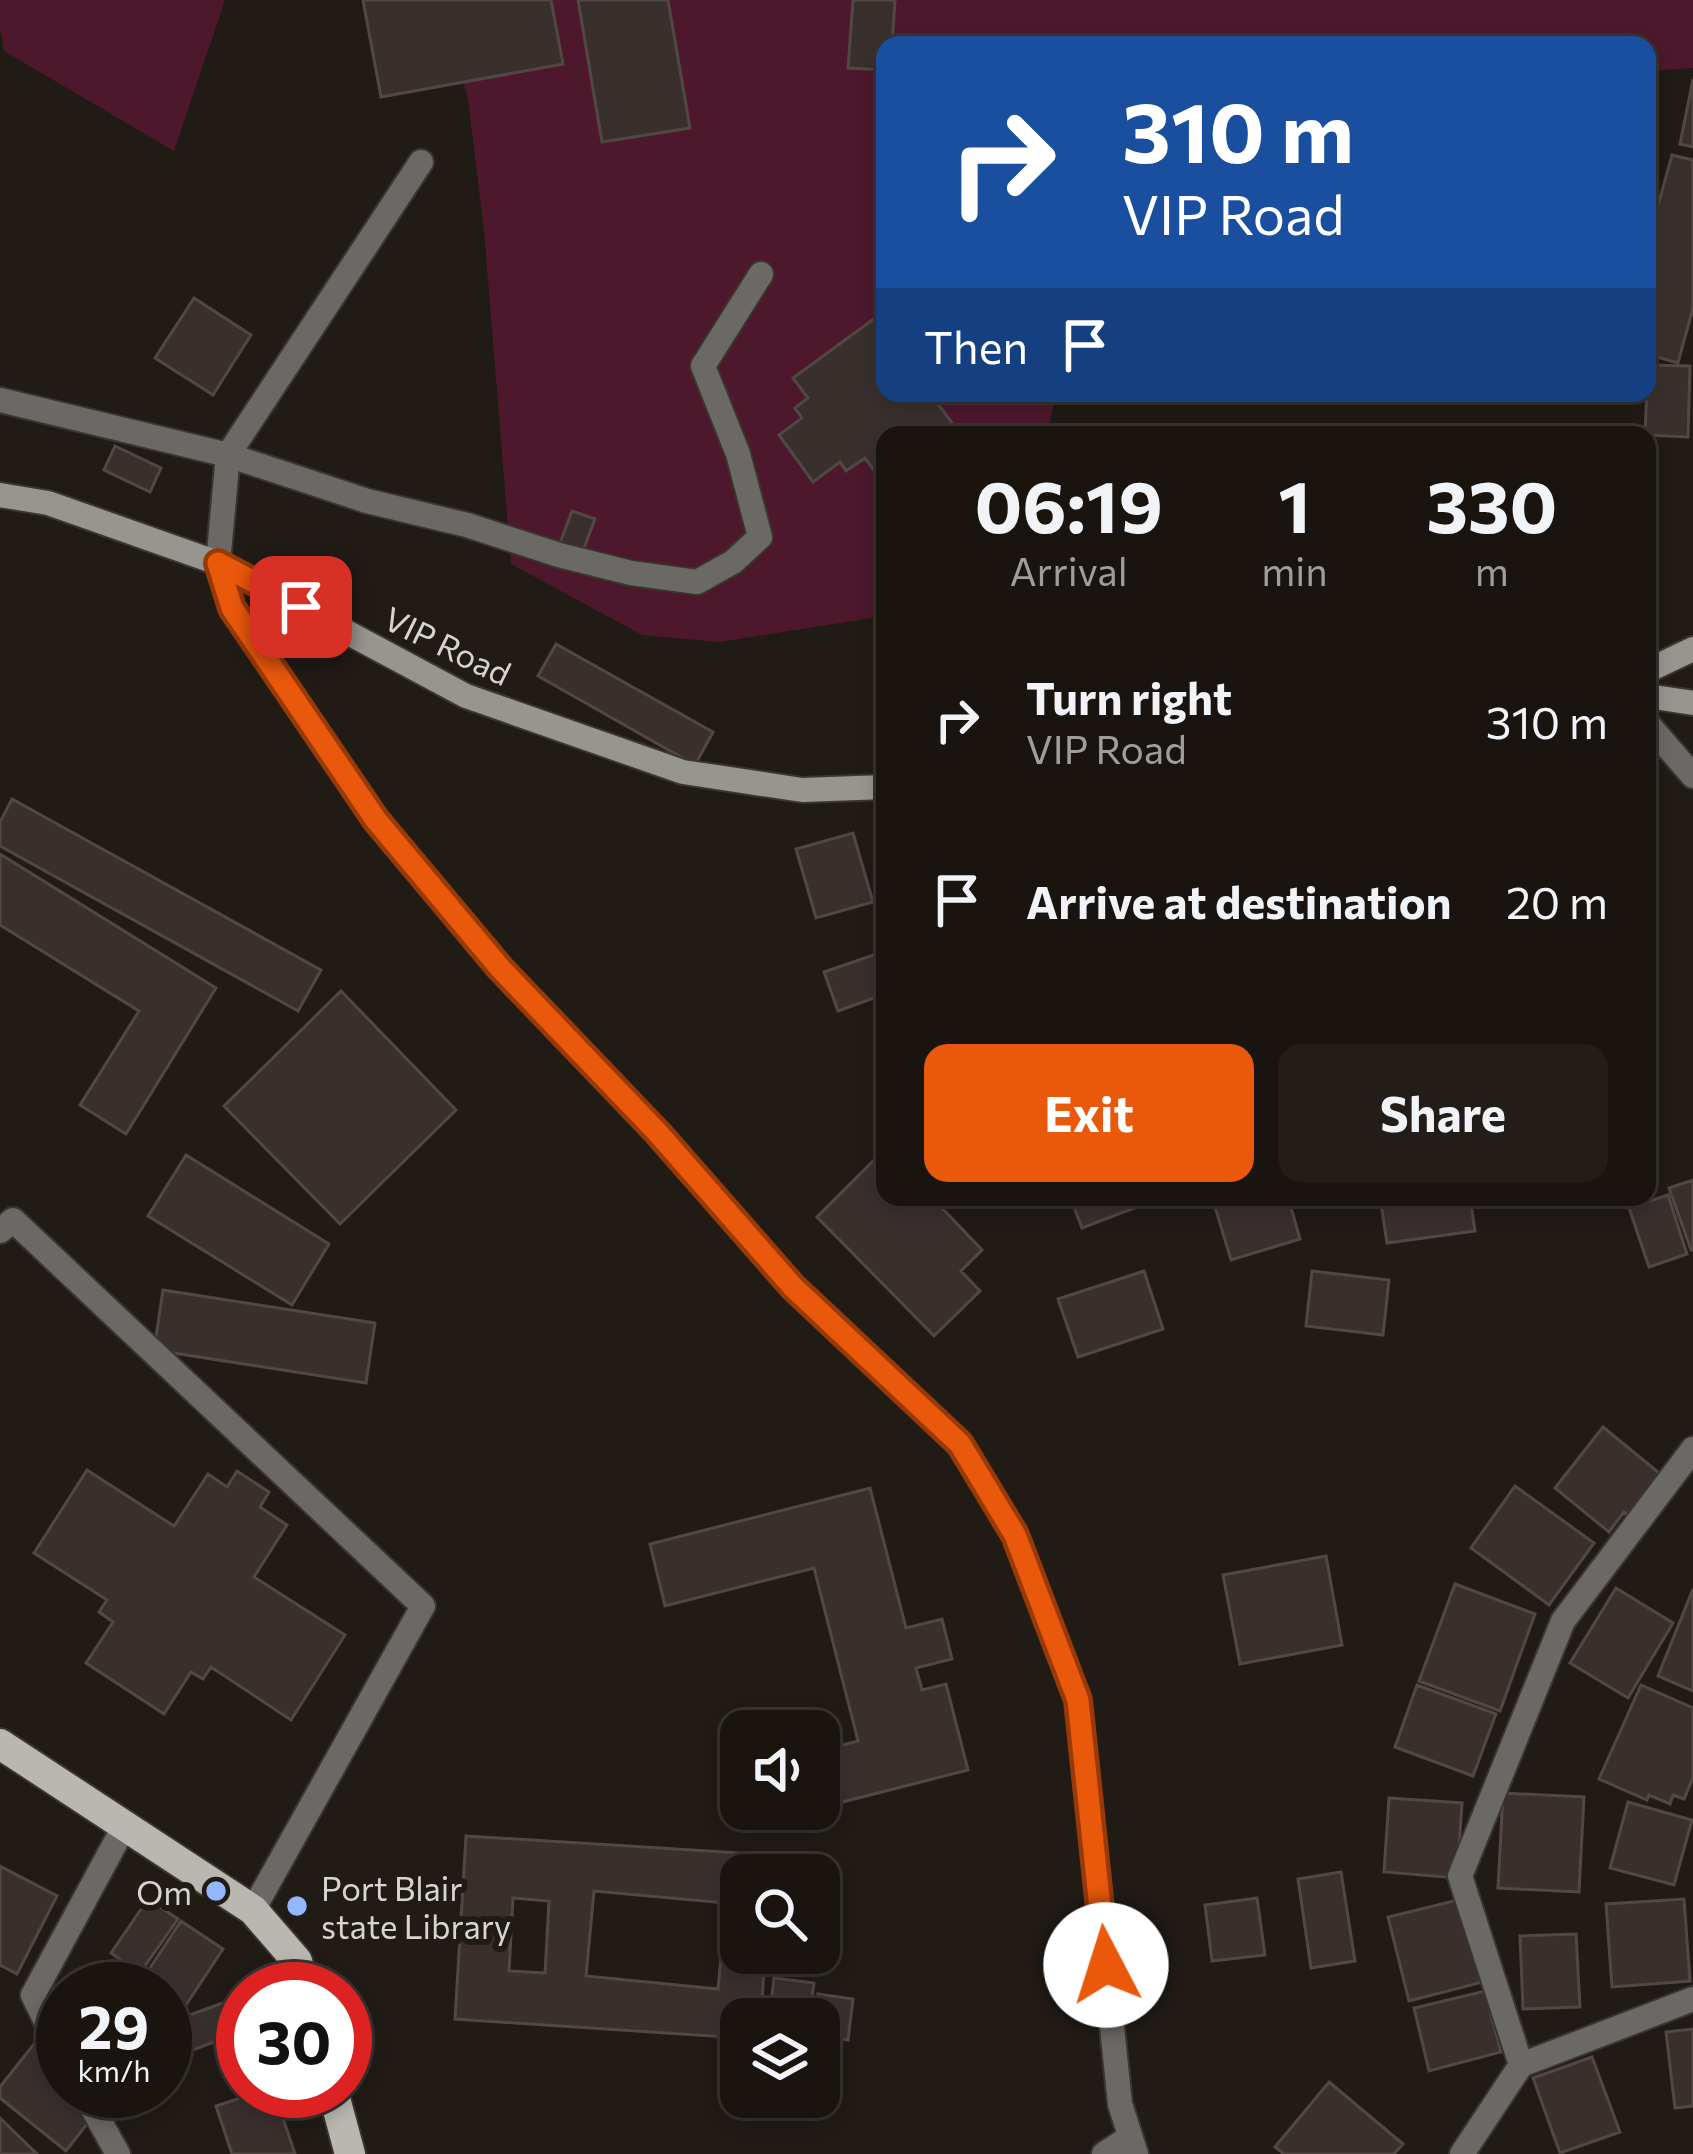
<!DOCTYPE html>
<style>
:root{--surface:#191410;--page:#221d19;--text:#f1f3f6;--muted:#9f9e9f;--line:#373330;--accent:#ea580c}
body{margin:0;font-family:Commissioner,sans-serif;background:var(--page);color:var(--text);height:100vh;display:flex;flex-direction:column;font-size:45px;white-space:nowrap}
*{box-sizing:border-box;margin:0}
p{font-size:39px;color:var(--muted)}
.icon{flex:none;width:66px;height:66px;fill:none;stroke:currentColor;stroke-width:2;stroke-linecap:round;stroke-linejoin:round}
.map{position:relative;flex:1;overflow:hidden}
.details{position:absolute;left:876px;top:426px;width:780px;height:780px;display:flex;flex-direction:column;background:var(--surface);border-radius:24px;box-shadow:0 6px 18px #0003,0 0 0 3px var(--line)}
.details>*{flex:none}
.top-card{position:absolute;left:876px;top:36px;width:780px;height:366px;border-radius:24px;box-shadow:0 6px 18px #0003,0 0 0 3px var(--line);background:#1a4fa0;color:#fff;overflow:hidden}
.buttons{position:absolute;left:720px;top:1710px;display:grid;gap:24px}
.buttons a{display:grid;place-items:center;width:120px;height:120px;border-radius:24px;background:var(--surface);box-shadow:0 6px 18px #0003,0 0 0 3px var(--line);font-size:60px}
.speed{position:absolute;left:36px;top:1962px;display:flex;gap:24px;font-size:60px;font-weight:700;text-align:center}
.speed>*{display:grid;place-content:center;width:156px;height:156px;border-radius:50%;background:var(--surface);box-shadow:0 6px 18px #0003,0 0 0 3px var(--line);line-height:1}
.speed small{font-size:30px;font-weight:400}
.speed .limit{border:18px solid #d22;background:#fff;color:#111}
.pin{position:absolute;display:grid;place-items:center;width:102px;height:102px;color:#fff;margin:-51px;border-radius:24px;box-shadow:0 6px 18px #0006}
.me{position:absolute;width:132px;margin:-66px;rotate:355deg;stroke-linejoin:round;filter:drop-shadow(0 0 9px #0008)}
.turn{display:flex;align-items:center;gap:42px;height:252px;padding:0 48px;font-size:54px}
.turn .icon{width:156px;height:156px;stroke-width:2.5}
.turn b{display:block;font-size:84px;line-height:102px}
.then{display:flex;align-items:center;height:114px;padding:0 48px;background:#0003;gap:24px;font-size:45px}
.eta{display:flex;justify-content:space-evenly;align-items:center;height:204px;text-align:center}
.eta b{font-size:72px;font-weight:700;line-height:84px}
.primary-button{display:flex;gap:24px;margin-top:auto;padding:24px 48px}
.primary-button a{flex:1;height:138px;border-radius:24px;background:var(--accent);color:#fff;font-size:48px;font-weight:700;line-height:138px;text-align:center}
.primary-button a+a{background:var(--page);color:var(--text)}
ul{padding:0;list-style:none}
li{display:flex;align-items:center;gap:36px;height:180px;padding:0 48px}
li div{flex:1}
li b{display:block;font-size:45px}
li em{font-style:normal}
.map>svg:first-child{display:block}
.green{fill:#4d182c}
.building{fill:#39302e;stroke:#514846;stroke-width:3;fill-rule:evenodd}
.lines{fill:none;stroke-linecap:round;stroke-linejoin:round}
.street-casing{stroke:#3b3530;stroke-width:28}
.secondary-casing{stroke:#3b3530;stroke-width:28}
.primary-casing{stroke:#3b3530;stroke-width:34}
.street{stroke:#6a6965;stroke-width:24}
.secondary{stroke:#97958f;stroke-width:24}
.primary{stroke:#b9b7af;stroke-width:30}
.route-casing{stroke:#983908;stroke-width:30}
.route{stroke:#ea580c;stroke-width:21}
.poi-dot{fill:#92b7fd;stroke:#211b16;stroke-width:4.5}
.labels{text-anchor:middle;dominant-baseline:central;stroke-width:12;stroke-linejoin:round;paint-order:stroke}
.street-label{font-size:33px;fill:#d8d4d1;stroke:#211b16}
.poi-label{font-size:33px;fill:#d8d4d1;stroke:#211b16;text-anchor:start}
</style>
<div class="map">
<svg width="1693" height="2154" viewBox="0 0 1693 2154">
<rect width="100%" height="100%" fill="#211b16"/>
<path class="green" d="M0 0H225L174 151 4 51 0 28Z
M441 0H1693V68L1647 71V45H885V393H1056L1047 435H885V616L719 642 642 635 511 564 484 231 468 99Z"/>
<path class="building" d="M363 0H551L563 64 381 97Z
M578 0H668L690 128 602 142Z
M853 0H895L892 45H885V70L848 68Z
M1693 79V147L1680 144Z
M1672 155 1693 160V308L1678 363 1647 354V245Z
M194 298 251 335 213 395 155 358Z
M875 318 885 331V393H930L961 435H885V466L876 473 865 458 846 471 840 462 813 482 779 435 802 418 795 408 808 398 793 378Z
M1648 365 1690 366 1688 437 1645 435Z
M115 446 161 468 150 492 104 470Z
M572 511 595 519 583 551 560 543Z
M556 644 713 732 695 765 538 676Z
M12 799 321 970 298 1011 0 846V822Z
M853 833 873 902 816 918 796 849Z
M0 854 216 988 126 1134 80 1105 139 1011 0 925Z
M885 951V994L838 1011 824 972Z
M341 991 456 1110 340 1224 224 1106Z
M885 1149V1197H955L943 1209 982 1250 961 1271 980 1291 934 1336 817 1217Z
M186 1155 329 1244 292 1305 148 1216Z
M1693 1180V1250H1691L1669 1188Z
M1668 1195 1687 1254 1649 1267 1629 1208Z
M1070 1197H1151L1153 1201 1082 1228Z
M1212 1197H1288L1300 1239 1231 1260Z
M1380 1197H1470L1475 1231 1387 1243Z
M1144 1271 1163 1329 1078 1357 1058 1299Z
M1312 1271 1389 1280 1383 1335 1306 1326Z
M163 1290 375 1323 366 1383 154 1350Z
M1603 1427 1664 1477 1632 1518 1624 1512 1609 1532 1555 1488Z
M87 1470 174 1526 208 1474 227 1487 237 1471 269 1492 260 1507 287 1525 254 1577 345 1635 291 1720 211 1667 203 1679 191 1672 164 1714 86 1663 113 1622 99 1612 107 1600 34 1553Z
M1515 1486 1594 1543 1549 1605 1471 1548Z
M870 1488 906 1628 942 1619 952 1659 916 1668 922 1690 946 1684 968 1770 819 1808V1751L858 1741 814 1568 665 1606 650 1544Z
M1326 1556 1342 1645 1240 1664 1223 1575Z
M1455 1584 1535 1614 1500 1711 1419 1681Z
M1616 1588 1673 1623 1628 1698 1570 1663Z
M1693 1589V1691L1658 1676Z
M1417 1685 1496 1714 1473 1776 1395 1747Z
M1641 1685 1693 1708V1778L1684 1799 1673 1795 1670 1804 1649 1795 1647 1800 1599 1779Z
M1503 1793 1584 1797 1579 1892 1498 1888Z
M1389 1798 1462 1803 1457 1878 1384 1872Z
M1628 1802 1692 1820 1674 1885 1610 1868Z
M756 1809H816L760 1823Z
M466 1836 771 1855 770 1875H741V1953H765L761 2019H741V2038L455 2019ZM594 1891 726 1903 718 1989 586 1976ZM513 1898 549 1901 545 1973 509 1971Z
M0 1866 57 1896 17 1974 0 1965Z
M1341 1872 1355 1961 1311 1968 1298 1879Z
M1257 1898 1265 1955 1212 1961 1205 1905Z
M148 1899 178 1919 140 1973 111 1953Z
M1462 1899 1483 1982 1409 2001 1388 1917Z
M1684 1899 1690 1981 1612 1987 1606 1904Z
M181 1921 223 1949 186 2005 144 1977Z
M1576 1934 1580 2007 1523 2009 1520 1936Z
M774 1978 814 1983 809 2019H769Z
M1485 1991 1501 2052 1429 2071 1414 2008Z
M818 1994 853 1999 848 2040 819 2036V2019H815Z
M239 1997 243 2010V2031L190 2051 179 2019Z
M1693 2029V2106L1675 2108 1666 2032Z
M37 2040 63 2061V2091H101L108 2097 66 2151 0 2098V2087Z
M819 2052 839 2061 823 2094 819 2093Z
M1592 2057 1620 2132 1560 2153 1533 2078Z
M1329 2082 1403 2144 1394 2154H1284L1275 2147Z
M262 2091H274L295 2154H232L216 2106Z
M0 2118 37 2154H0Z"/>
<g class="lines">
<g class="street-casing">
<path id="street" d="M421 162 228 455 218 563 231 608 376 820 500 968 657 1132 793 1287 960 1444 1015 1535 1078 1699 1120 2104 1136 2154
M0 400 228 455 367 501 467 525 559 555 631 573 697 582 733 562 760 537 738 454 703 366 761 274
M1647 723 1693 776
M0 1231 13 1220 423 1606 253 1910
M63 2056 33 1995 125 1825
M1521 2065 1460 1876 1563 1621 1693 1449
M83 2091 118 2154
M1104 2154 1130 2137
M1462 2154 1521 2065 1693 1999"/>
</g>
<g class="secondary-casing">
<path id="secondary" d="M0 495 48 503 218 563 466 696 683 772 802 790 885 787
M1647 671 1693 649
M1647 696 1693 703"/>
</g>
<g class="primary-casing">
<path id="primary" d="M0 1744 253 1910 297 1961 304 1989
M333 2091 350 2154"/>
</g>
<use href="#street" class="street"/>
<use href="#secondary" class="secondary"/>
<use href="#primary" class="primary"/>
</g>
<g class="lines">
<g class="route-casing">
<path id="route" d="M301 607 218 563 232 608 376 820 500 968 657 1132 793 1287 960 1444 1015 1535 1078 1700 1106 1965"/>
</g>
<use href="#route" class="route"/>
</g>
<g class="poi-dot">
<circle cx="216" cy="1891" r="12"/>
<circle cx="297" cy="1906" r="12"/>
</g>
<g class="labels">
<g class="street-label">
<text transform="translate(448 645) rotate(26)">VIP Road</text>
</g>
<g class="poi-label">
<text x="321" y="1887">Port Blair<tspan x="321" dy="38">state Library</tspan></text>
<text x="192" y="1891" text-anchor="end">Om</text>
</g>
</g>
</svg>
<div class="buttons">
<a><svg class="icon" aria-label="sound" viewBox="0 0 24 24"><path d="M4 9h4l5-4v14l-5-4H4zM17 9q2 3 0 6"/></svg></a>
<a><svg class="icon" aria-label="search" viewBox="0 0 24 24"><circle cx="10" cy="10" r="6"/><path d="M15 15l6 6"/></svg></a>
<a><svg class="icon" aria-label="layers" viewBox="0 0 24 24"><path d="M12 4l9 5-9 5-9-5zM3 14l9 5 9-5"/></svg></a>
</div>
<div class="speed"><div>29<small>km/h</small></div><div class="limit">30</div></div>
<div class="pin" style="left:301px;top:607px;background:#d93025"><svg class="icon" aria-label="arrive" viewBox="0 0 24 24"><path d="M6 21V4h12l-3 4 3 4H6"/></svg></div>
<svg class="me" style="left:1106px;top:1965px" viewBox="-20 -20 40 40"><circle r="19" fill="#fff"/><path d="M0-13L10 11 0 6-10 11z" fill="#ea580c"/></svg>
<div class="top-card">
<div class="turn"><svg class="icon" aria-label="right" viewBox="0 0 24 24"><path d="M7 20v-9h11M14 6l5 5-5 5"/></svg><div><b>310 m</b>VIP Road</div></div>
<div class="then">Then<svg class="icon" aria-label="arrive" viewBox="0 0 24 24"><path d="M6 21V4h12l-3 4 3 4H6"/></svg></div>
</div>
<section class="details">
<div class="eta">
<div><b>06:19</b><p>Arrival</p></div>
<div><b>1</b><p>min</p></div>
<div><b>330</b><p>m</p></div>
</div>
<ul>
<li><svg class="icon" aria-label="right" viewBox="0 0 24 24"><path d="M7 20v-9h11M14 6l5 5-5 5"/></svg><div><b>Turn right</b><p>VIP Road</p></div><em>310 m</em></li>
<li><svg class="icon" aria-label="arrive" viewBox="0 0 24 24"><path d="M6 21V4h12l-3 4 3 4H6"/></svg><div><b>Arrive at destination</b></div><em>20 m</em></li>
</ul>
<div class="primary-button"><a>Exit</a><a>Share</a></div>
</section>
</div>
